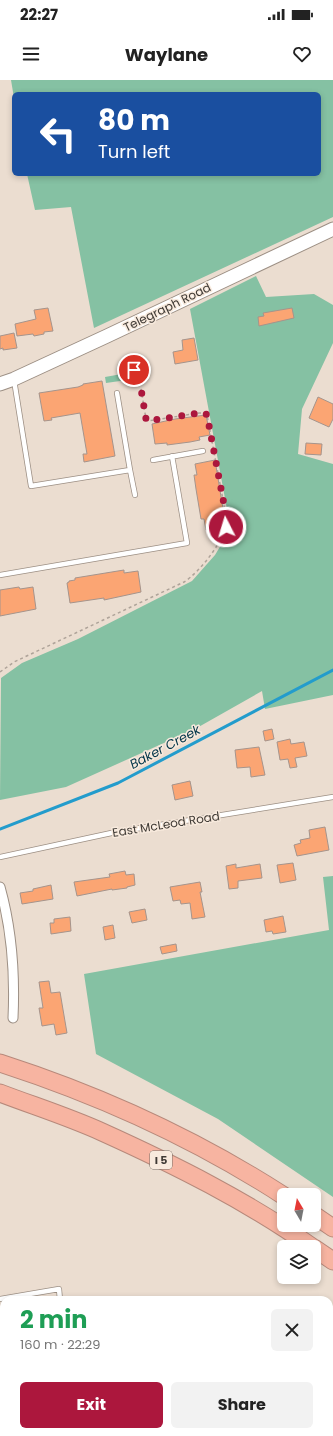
<!DOCTYPE html>
<meta charset="utf-8">
<style>
:root{--surface:#fff;--page:#f2f2f2;--text:#222;--muted:#767676;--accent:#ac173d}
body{margin:0;font-family:Poppins,sans-serif;background:var(--page);color:var(--text);height:100vh;display:flex;flex-direction:column;font-size:15px;white-space:nowrap}
*{box-sizing:border-box;margin:0}
p{font-size:13px;color:var(--muted)}
.icon{flex:none;width:22px;height:22px;fill:none;stroke:currentColor;stroke-width:2;stroke-linecap:round;stroke-linejoin:round}
.map{position:relative;flex:1;overflow:hidden}
.details{position:absolute;left:0px;top:1216px;width:333px;height:140px;display:flex;flex-direction:column;background:var(--surface);border-radius:12px 12px 0 0;box-shadow:0 2px 6px #0003}
.details>*{flex:none}
.guide{position:absolute;left:12px;top:12px;width:309px;height:84px;border-radius:6px;box-shadow:0 2px 6px #0003;background:#1a4fa0;color:#fff;overflow:hidden}
.needle{width:26px;rotate:350deg}
.tools{position:absolute;left:277px;top:1108px;display:grid;gap:8px}
.tools a{display:grid;place-items:center;width:44px;height:44px;border-radius:6px;background:var(--surface);box-shadow:0 2px 6px #0003;font-size:20px}
.pin{position:absolute;display:grid;place-items:center;width:34px;height:34px;color:#fff;margin:-17px;border:2px solid #fff;border-radius:50%;box-shadow:0 1px 4px #0007}
.me{position:absolute;width:44px;margin:-22px;rotate:355deg;stroke-linejoin:round;filter:drop-shadow(0 0 3px #0008)}
.turn{display:flex;align-items:center;gap:14px;height:84px;padding:0 20px;font-size:18px}
.turn .icon{width:52px;height:52px;stroke-width:2.5}
.turn b{display:block;font-size:28px;line-height:34px}
.round{display:grid;place-items:center;flex:none;width:42px;height:42px;border-radius:6px;background:var(--page)}
.headline{display:flex;align-items:center;justify-content:space-between;height:68px;padding:0 20px}
h1{font-size:24px;font-weight:700;line-height:30px;color:#1e9e55}
.primary-button{display:flex;gap:8px;margin-top:auto;padding:8px 20px}
.primary-button a{flex:1;height:46px;border-radius:6px;background:var(--accent);color:#fff;font-size:16px;font-weight:700;line-height:46px;text-align:center}
.primary-button a+a{background:var(--page);color:var(--text)}
.status{display:flex;justify-content:space-between;align-items:center;height:28px;padding:0 20px;background:var(--surface);direction:ltr}
.status svg{height:11px;fill:currentColor}
header{display:flex;justify-content:space-between;align-items:center;height:52px;padding:0 20px;background:var(--surface);font-size:18px;font-weight:700}
.map>svg:first-child{display:block}
.built{fill:#e6d2bf}
.green{fill:#85c1a3}
.lines{fill:none;stroke-linecap:round;stroke-linejoin:round}
.stream{stroke:#239ccc;stroke-width:3}
.building{fill:#fba573;stroke:#a5948c}
.lane-casing{stroke:#9c8f84;stroke-width:6}
.street-casing{stroke:#9c8f84;stroke-width:11}
.secondary-casing{stroke:#9c8f84;stroke-width:15}
.highway-casing{stroke:#b7897b;stroke-width:19}
.path{stroke:#aea399;stroke-width:1.5;stroke-dasharray:3 3;stroke-linecap:butt}
.lane{stroke:#fff;stroke-width:4.5}
.street{stroke:#fff;stroke-width:9}
.secondary{stroke:#fff;stroke-width:13}
.highway{stroke:#f7b4a1;stroke-width:17}
.route{stroke:#ac173d;stroke-width:7;stroke-dasharray:0 12.6}
.labels{text-anchor:middle;dominant-baseline:central;stroke-width:3;stroke-linejoin:round;paint-order:stroke}
.shield{fill:#f8eadd;stroke:#766f67;stroke-width:1}
.shield-label{font-size:11px;font-weight:bold;fill:#3f3a35}
.street-label{font-size:12px;fill:#3f3a35;stroke:#f8eadd}
.water-label{font-size:13px;font-style:italic;fill:#023549;stroke:#f8eadd}
</style>
<div class="status"><b>22:27</b><svg viewBox="0 0 49 12"><path d="M0 12V9h3v3zM5 12V6h3v6zM10 12V3h3v9zM15 12V0h3v12zM26 1h20v11H26zM47 4h2v5h-2z"/></svg></div>
<header><svg class="icon" aria-label="menu" viewBox="0 0 24 24"><path d="M4 6h16M4 12h16M4 18h16"/></svg>Waylane<svg class="icon" aria-label="heart" viewBox="0 0 24 24"><path d="M12 20l-8-8c-3-5 5-10 8-4 3-6 11-1 8 4z"/></svg></header>
<div class="map">
<svg width="333" height="1356" viewBox="0 0 333 1356">
<rect width="100%" height="100%" fill="#ebddd0"/>
<path class="built" d="M329 1307 333 1333V1356H24L49 1352H329Z"/>
<path class="green" d="M11 0H333V137L94 248 71 127 35 130 27 94H319V14H14V18Z
M256 196 266 217 314 214 333 225V263L302 329 298 374 333 384V615L265 629 262 611 195 649 66 707 0 720 1 598 22 583 78 559 192 501 215 475 227 455 229 440 190 229Z
M133 292 134 299 106 303 105 297Z
M333 796V1117L218 1039 96 974 84 894 329 850 323 797Z"/>
<g class="lines">
<path class="stream" d="M0 749 118 703 333 590"/>
</g>
<path class="building" d="M48 228 53 251 44 252V254L34 256 33 254 17 256 15 244 36 239 34 230Z
M292 228 294 238 259 246 258 237 264 236 263 233Z
M14 253 17 268 3 270V268L0 269V256Z
M194 258 198 280 175 284 173 272 183 270 182 260Z
M102 301 115 376 84 382 83 374H87L80 333 51 338 52 340 44 341 39 313 78 307 83 305V304Z
M318 317 333 324V339L329 347 309 338Z
M206 335 210 355 199 357 200 360 190 362 167 365V363L155 364 152 344 175 339Z
M306 363 322 364 321 375 305 374Z
M215 380 226 447 206 450 204 439H201L196 409 194 395H197L195 384Z
M124 490V493L138 491 141 512 104 520V518L70 523 67 503 69 502V501L75 500V498Z
M19 507 20 509 33 507 36 529 0 536V510Z
M272 649 274 659 265 661 263 651Z
M290 659 291 664 304 662 307 676 295 678 297 687 290 688 288 679 280 680 277 662Z
M259 667 265 695 251 697 250 687 237 688 235 670Z
M190 701 193 716 175 720 172 705Z
M325 747 329 770 297 776 294 765 301 763 300 760 310 758 309 750Z
M293 783 296 800 280 803 277 785Z
M236 784V788L260 784 262 798 238 801V808L229 809 226 786Z
M125 791 126 795 134 794 135 805 127 807V808L112 810V809L77 816 74 802 110 797 109 794Z
M200 802 202 812H200L205 837 192 839 190 823 181 824 180 820 173 821 170 807Z
M51 805 53 819 22 824 20 813 33 811V809Z
M145 829 147 840 132 843 129 832Z
M283 836 286 852 273 854 272 851 266 852 264 840Z
M70 837 71 851 51 854 50 843H54V839Z
M113 845 115 858 105 860 103 847Z
M176 864 177 871 162 874 160 867Z
M49 901 51 913 60 912 67 953 56 955 54 944 42 946 39 928H43L39 902Z"/>
<g class="lines">
<g class="lane-casing">
<path id="lane" d="M14 300 31 406 130 390 117 313
M153 380 203 371
M130 390 135 415
M0 495 187 463 172 376
M0 777 116 752 333 717
M0 1219 59 1209 60 1220"/>
</g>
<g class="street-casing">
<path id="street" d="M0 807C12 850 15 895 13 938
M329 1298H333
M0 1350H4"/>
</g>
<g class="secondary-casing">
<path id="secondary" d="M0 304 14 299 107 256 333 149"/>
</g>
<g class="highway-casing">
<path id="highway" d="M0 983C99 1015 196 1059 284 1116
M0 1013C34 1026 69 1037 102 1052 175 1085 247 1121 312 1167
M314 1135 333 1148
M314 1168 333 1181"/>
</g>
<path class="path" d="M0 592 14 582 184 502C200 492 225 460 227 441L207 335 205 333H199L148 341 146 339 139 297 134 290"/>
<use href="#lane" class="lane"/>
<use href="#street" class="street"/>
<use href="#secondary" class="secondary"/>
<use href="#highway" class="highway"/>
</g>
<g class="lines">
<path class="route" d="M134 290 139 297 146 339 148 341 199 333H205L207 335 227 440 226 447"/>
</g>
<g class="labels">
<rect class="shield" x="150" y="1071" width="22" height="18" rx="3"/>
<g class="shield-label">
<text x="161" y="1080">I 5</text>
</g>
<g class="street-label">
<text transform="translate(167 227) rotate(-26)">Telegraph Road</text>
<text transform="translate(166 744) rotate(-9)">East McLeod Road</text>
</g>
<g class="water-label">
<text transform="translate(165 667) rotate(-28)">Baker Creek</text>
</g>
</g>
</svg>
<div class="tools">
<a><svg class="needle" viewBox="-14 -14 28 28"><path d="M0-13l5 13h-10z" fill="#e53935"/><path d="M0 13l5-13h-10z" fill="#767676"/></svg></a>
<a><svg class="icon" aria-label="layers" viewBox="0 0 24 24"><path d="M12 4l9 5-9 5-9-5zM3 14l9 5 9-5"/></svg></a>
</div>
<div class="pin" style="left:134px;top:290px;background:#d93025"><svg class="icon" aria-label="arrive" viewBox="0 0 24 24"><path d="M6 21V4h12l-3 4 3 4H6"/></svg></div>
<svg class="me" style="left:226px;top:447px" viewBox="-20 -20 40 40"><circle r="17" fill="#ac173d" stroke="#fff" stroke-width="3"/><path d="M0-11L8 9 0 5-8 9z" fill="#fff"/></svg>
<div class="guide">
<div class="turn"><svg class="icon" aria-label="left" viewBox="0 0 24 24"><path d="M17 20v-9H6M10 6l-5 5 5 5"/></svg><div><b>80 m</b>Turn left</div></div>
</div>
<section class="details">
<div class="headline"><div><h1>2 min</h1><p>160 m · 22:29</p></div><a class="round"><svg class="icon" aria-label="close" viewBox="0 0 24 24"><path d="M6 6l12 12M18 6L6 18"/></svg></a></div>
<div class="primary-button"><a>Exit</a><a>Share</a></div>
</section>
</div>
